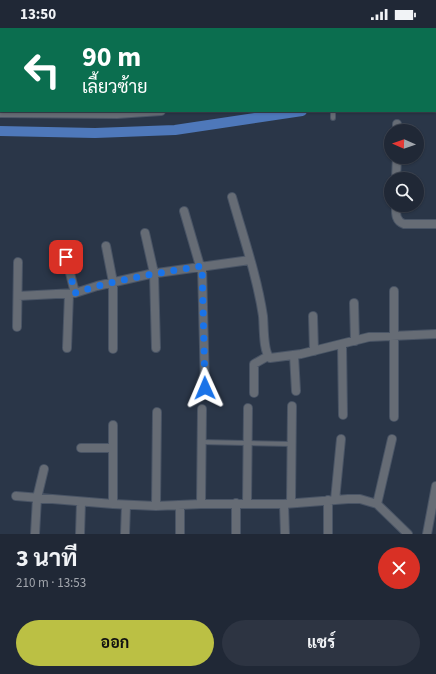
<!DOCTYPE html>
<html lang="th">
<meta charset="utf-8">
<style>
:root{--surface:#202836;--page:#2d3442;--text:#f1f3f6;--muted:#a2a6ad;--line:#3d4451;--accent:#bbc044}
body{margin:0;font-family:"Source Sans 3",Sarabun,sans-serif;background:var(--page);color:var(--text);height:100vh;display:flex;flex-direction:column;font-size:15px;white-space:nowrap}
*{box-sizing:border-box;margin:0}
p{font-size:13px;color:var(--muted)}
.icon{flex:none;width:22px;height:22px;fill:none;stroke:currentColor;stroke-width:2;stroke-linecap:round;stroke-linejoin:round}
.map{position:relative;height:506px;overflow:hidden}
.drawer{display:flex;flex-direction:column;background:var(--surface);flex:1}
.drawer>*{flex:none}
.banner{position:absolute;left:0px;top:0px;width:436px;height:84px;box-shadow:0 1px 3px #0004,0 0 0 1px var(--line);background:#0b6e4f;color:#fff;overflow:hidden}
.needle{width:26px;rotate:272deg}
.buttons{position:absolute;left:384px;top:96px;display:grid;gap:8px}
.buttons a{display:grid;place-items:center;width:40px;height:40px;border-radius:50%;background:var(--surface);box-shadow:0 1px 3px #0004,0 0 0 1px var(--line);font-size:20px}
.pin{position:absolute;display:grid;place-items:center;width:34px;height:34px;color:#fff;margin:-17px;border-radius:8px;box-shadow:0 2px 6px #0006}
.me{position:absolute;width:44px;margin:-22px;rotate:359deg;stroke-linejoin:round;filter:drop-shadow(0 0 3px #0008)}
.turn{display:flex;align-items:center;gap:14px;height:84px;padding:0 16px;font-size:18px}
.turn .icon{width:52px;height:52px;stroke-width:2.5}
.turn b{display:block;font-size:28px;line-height:34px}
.round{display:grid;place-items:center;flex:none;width:42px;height:42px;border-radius:21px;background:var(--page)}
.head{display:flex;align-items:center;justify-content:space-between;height:68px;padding:0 16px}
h1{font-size:24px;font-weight:700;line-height:30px}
.cta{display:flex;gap:8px;margin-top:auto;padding:8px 16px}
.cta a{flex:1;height:46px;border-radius:24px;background:var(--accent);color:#111;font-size:16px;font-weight:700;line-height:46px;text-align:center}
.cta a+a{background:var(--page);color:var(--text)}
.status{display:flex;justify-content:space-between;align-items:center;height:28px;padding:0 20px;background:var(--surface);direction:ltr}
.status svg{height:11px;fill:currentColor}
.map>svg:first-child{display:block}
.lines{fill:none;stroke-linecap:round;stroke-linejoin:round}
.canal{stroke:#4e78ba;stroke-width:10}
.lane-casing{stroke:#495465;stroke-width:6}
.street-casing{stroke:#495465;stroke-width:10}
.lane{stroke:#666c75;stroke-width:4}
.street{stroke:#666c75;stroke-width:8}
.route{stroke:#1a73e8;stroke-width:7;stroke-dasharray:0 12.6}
</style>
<div class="status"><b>13:50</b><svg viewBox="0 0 49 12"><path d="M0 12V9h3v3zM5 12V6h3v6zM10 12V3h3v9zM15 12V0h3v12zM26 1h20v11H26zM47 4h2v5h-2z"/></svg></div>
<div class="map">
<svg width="436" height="506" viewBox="0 0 436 506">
<rect width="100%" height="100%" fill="#2a3648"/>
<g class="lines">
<path class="canal" d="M435 62H436
M0 103 95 105 175 102 302 83"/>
<g class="lane-casing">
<path id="lane" d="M333 90V83
M201 414 291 416"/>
</g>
<g class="street-casing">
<path id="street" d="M435 45H436
M0 85 117 86 161 83
M397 103V96
M396 151 397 129
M232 169C243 208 257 248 263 288 264 298 263 324 270 330L301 326 369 309 436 306
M396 177C396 185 395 193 404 196H436
M184 183 200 238
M145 205 154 245 156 320
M106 218 113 254V321
M66 229 75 265
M202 238 205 360
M394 263V389
M18 268 75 265 97 258 150 246 250 232
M354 275 355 313
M313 288 314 323
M17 299 18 234
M342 316 343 387
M67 320 69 266
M294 327 296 363
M254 365V336L268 328
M81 420H113
M16 468 113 476 156 478 201 476H284L348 471H360L377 476 408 506
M328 472V506
M335 472 341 411
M236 475V506
M291 475 292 378
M113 476V397
M201 476 202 381
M247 476 248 380
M284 476 285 506
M377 476 392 411
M180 477V506
M156 478 157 384
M35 506 37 470 44 441
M80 506 81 474
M125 506 126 477
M427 506 436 458"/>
</g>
<use href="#lane" class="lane"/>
<use href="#street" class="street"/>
</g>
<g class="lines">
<path class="route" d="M66 229 75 265C117 251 159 245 202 238L205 360"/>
</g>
</svg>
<div class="buttons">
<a><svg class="needle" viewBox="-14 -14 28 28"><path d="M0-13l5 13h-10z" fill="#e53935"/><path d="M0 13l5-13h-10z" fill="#a2a6ad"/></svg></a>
<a><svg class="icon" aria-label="search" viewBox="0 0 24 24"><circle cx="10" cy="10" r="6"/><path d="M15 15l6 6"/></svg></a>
</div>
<div class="pin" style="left:66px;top:229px;background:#d93025"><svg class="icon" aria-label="arrive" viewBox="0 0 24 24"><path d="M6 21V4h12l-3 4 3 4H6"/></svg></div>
<svg class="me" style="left:205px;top:360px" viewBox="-20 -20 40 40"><path d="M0-17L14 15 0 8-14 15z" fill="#1a73e8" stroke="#fff" stroke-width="4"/></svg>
<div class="banner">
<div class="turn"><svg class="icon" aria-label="left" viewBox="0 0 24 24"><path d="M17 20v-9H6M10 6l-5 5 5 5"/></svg><div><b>90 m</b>เลี้ยวซ้าย</div></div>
</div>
</div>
<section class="drawer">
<div class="head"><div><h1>3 นาที</h1><p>210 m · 13:53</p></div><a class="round" style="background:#d93025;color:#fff"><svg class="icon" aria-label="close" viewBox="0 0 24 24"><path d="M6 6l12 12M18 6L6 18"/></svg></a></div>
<div class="cta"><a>ออก</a><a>แชร์</a></div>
</section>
